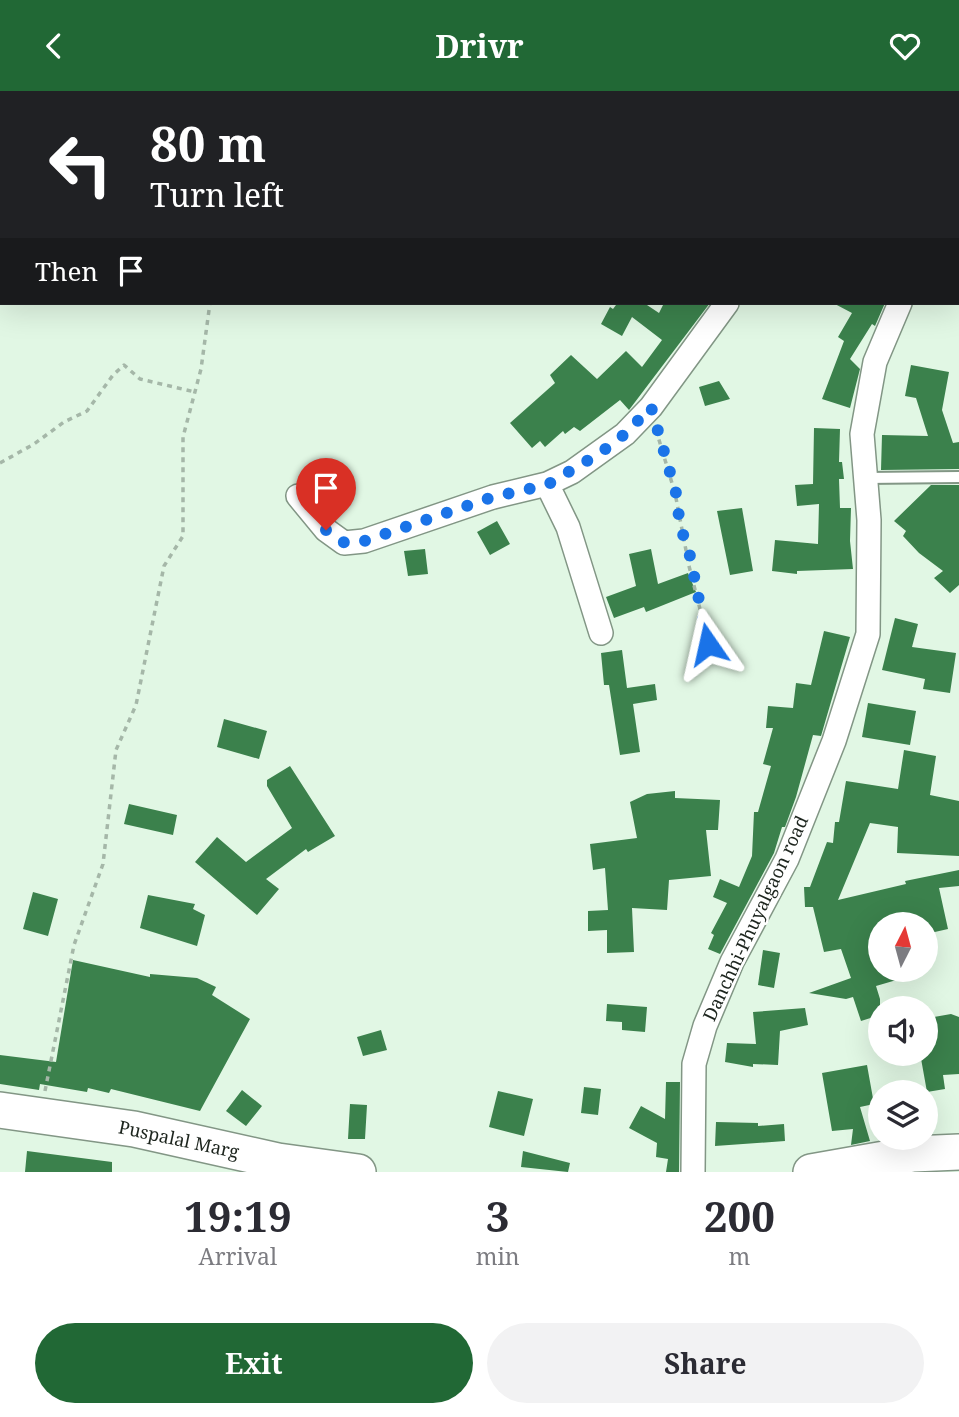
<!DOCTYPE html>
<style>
:root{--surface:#fff;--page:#f2f2f3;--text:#2b2b33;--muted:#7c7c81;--accent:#216835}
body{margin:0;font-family:"Noto Serif",serif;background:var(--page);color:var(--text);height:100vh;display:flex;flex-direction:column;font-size:26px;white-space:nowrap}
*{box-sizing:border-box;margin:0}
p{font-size:23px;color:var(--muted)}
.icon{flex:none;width:38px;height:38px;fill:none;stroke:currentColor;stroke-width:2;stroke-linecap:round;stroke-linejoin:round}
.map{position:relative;height:1081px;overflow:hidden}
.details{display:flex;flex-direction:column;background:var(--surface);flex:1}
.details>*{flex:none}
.hud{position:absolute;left:0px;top:0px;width:959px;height:214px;box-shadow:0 7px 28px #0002;background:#202124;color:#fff;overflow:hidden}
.needle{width:46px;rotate:6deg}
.tools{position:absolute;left:868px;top:821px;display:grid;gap:14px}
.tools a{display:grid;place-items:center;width:70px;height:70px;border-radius:50%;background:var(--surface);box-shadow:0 7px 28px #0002;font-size:35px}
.pin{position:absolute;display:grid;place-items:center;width:60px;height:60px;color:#fff;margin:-72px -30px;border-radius:50% 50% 50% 0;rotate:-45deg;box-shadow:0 0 7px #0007}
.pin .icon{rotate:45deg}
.me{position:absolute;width:77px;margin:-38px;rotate:349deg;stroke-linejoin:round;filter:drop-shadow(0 0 5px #0008)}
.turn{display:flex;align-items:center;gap:24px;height:147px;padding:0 35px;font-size:32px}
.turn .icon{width:91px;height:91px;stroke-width:2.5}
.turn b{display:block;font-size:49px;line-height:60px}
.then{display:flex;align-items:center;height:66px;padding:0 35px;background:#0003;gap:14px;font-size:26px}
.eta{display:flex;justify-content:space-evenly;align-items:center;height:119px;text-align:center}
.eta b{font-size:42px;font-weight:700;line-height:49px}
.action{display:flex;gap:14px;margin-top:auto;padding:14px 35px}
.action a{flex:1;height:80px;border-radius:42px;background:var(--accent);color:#fff;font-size:28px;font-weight:700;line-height:80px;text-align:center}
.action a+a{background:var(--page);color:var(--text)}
header{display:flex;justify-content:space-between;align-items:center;height:91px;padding:0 35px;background:var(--accent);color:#fff;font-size:32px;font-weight:700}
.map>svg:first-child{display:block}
.building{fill:#3b814c}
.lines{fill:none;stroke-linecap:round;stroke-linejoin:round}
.lane-casing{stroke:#829685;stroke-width:14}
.street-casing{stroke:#829685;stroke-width:26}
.primary-casing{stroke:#829685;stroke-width:38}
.path{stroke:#a5b7a8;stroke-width:3.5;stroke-dasharray:5 5;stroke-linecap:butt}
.lane{stroke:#fff;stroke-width:10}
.street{stroke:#fff;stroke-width:23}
.primary{stroke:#fff;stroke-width:35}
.route{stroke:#1a73e8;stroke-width:12;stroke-dasharray:0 21.6}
.labels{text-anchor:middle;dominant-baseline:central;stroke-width:5;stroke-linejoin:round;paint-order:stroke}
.street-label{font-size:18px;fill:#1d251e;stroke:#fff}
</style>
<header><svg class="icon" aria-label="back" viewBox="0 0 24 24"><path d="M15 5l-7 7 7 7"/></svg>Drivr<svg class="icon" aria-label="heart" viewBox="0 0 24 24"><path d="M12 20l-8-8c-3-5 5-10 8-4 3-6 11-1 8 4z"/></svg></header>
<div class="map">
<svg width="959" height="1081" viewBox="0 0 959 1081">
<rect width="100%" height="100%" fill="#e1f7e4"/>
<path class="building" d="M612 212H644L659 222 664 212H710L629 319 620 309 580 340 574 336 565 343 563 340 545 356 540 350 532 357 510 332 555 292 550 284 571 264 597 288 626 260 642 276 662 249 632 226 622 245 601 233 610 216 613 218 616 214Z
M833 212H885L875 235 872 233 850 268 860 278 850 317 822 308 844 250 838 246 852 222Z
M911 274 949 281 942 319 953 352 959 351V378L881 379 882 344 928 345 916 307 905 305Z
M719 290 730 308 705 315 699 296Z
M814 337 840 338 839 371H842L844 388H839L840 417H851L850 450 853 478 797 480V483L772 480 775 449 818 453 819 413 797 415 795 394 813 393Z
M931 394H959V494L950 502 934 487 943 480 919 462 903 445 906 440 894 430Z
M742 417 753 480 730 484 717 420Z
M497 430 510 453 490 464 477 441Z
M425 458 428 483 408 485 404 460Z
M651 458 658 493 688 482 696 501 646 521 644 516 614 527 606 506 636 495 629 463Z
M895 527 918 533 912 556 956 562 950 602 923 598 925 588 882 579Z
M824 540 850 546 821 645 813 644 796 706 785 736H782L774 762 720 863 708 858 714 844 711 842 727 812 713 806 720 788 739 796 752 765 754 721H758L771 675 763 673 773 637H766L768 615 793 617 796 592 811 594Z
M622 559 627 597 655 593 657 609 633 613 640 661 620 664 609 594H604L601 562Z
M868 612 916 620 910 654 862 646Z
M224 628 267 640 259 668 217 656Z
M904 659 936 665 930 704 959 710V765L897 762 898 736 870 732 838 809 906 793 905 790 959 779V795L939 797 948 838 926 843V833H880V878H917V883L876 895 880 908V924L861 930 853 906 846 908 809 902 851 887 841 858 824 861 813 816H805L804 796H810L827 751 833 752 835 731H839L846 690 898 698Z
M290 675 335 745 308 761 306 758 266 788 279 798 257 824 195 771 217 746 246 771 292 737 267 695V689Z
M675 700V707L720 709 718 739H706L711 785 669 789 667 819 632 817 634 861 607 862V839L588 840V820L608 819 605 777 593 779 590 753 637 747 630 711 647 703Z
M129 713 177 724 173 744 124 733Z
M33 801 58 808 48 845 23 838Z
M148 804 195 813 193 818 205 824 197 855 140 837Z
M763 859 780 862 774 897 758 894Z
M73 869 150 886V883L197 887 216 896 212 904 250 928 200 1020 111 998 109 1002 88 997 87 1001 40 993 39 999 0 993V964L56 971Z
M607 913 647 916 645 941 622 939V931L606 930Z
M805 917 808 934 780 940 778 974 753 973V976L725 971 727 952 756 953 753 921Z
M951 923 959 926V983L943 984 945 998 927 1001 920 962H926V931L934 929V926Z
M381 939 387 959 363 965 357 946Z
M867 974 874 1013 860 1016 870 1050 851 1054 853 1038 832 1040 822 982Z
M666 991H680L679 1081H666L668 1068 656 1066 657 1052 629 1037 641 1015 665 1028Z
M584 996 601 998 598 1024 581 1022Z
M242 999 262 1015 246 1035 226 1020Z
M498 1000 533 1008 524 1045 489 1036Z
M350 1013 367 1014 365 1048H348Z
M716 1031 758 1032V1035L784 1033 785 1050 715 1055Z
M27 1060 112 1071V1081H25Z
M523 1060 570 1072 568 1081 521 1076Z"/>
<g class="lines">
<g class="lane-casing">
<path id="lane" d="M866 387 959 386"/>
</g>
<g class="street-casing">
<path id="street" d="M732 0 733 2
M897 2 898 0
M957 88 959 81
M547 393 568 436 601 542
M298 405 326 439 344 452 364 450 493 406 547 393 572 381 625 343 651 316 727 212
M693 1081 694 973 705 935 732 871 787 768 834 650 868 543 869 429 862 343 875 271 900 212"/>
</g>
<g class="primary-casing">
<path id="primary" d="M0 1019 134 1038 278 1070 358 1081
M811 1081 913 1063 959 1061"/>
</g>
<path class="path" d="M242 2V0
M0 55H2
M656 339 675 402 689 475 711 561
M0 372 34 353 64 331 87 320 113 284 124 274 140 288 195 301
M45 1000 74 854 103 773 116 659 136 614 164 475 183 445V346L201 278 210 212"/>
<use href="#lane" class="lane"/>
<use href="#street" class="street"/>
<use href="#primary" class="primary"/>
</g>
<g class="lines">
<path class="route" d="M326 439 345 452 364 450 493 406 547 394 600 362 625 343 651 316 676 402 680 434 690 465 708 553"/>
</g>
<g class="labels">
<g class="street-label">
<text transform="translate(755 827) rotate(-65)">Danchhi-Phuyalgaon road</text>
<text transform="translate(179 1048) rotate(12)">Puspalal Marg</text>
</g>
</g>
</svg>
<div class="tools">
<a><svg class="needle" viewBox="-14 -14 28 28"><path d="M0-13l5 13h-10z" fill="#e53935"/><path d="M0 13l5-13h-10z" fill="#7c7c81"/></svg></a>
<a><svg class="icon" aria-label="sound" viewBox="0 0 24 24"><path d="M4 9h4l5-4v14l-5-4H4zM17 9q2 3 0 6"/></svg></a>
<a><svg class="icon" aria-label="layers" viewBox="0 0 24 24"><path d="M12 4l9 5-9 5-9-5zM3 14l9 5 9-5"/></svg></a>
</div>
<div class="pin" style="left:326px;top:439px;background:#d93025"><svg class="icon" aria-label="arrive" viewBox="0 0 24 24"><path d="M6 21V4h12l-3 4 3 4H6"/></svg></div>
<svg class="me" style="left:708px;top:553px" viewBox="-20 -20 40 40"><path d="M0-17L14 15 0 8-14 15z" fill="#1a73e8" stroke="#fff" stroke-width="4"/></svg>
<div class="hud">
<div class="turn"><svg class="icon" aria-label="left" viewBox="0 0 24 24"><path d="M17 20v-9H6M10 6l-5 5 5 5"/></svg><div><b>80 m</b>Turn left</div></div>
<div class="then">Then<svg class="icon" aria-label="arrive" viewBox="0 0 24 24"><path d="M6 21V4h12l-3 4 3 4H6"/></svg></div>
</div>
</div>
<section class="details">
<div class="eta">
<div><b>19:19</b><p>Arrival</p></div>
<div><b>3</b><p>min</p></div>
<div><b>200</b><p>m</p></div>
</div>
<div class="action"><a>Exit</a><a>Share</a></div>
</section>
